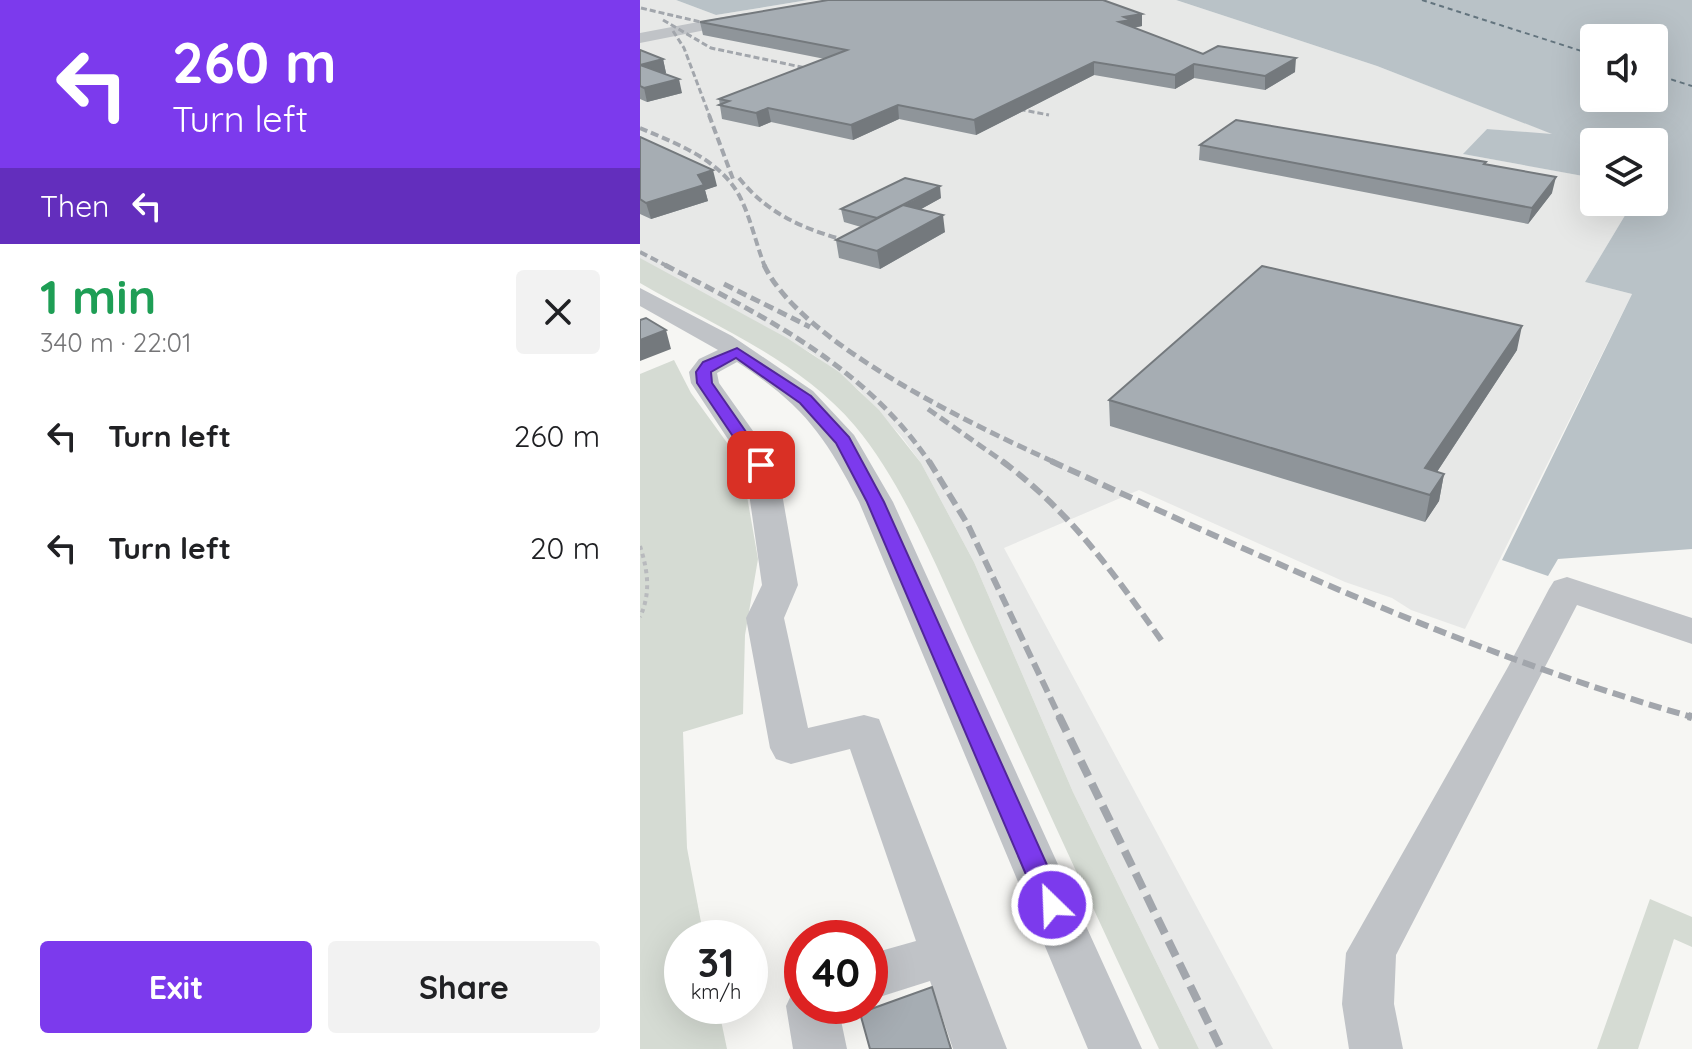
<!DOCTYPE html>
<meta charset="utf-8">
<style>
:root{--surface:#fff;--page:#f2f2f2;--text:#202124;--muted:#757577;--accent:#7c3aed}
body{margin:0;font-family:Quicksand,sans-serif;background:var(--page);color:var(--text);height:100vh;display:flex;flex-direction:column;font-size:30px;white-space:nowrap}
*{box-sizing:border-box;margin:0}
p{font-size:26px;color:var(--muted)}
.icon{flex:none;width:44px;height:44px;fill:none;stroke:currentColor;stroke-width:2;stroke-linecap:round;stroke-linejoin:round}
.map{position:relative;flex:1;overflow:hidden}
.drawer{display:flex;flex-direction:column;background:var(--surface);width:640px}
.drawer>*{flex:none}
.top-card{background:#7c3aed;color:#fff;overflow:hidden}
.fabs{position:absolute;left:940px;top:24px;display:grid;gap:16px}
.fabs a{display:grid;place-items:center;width:88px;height:88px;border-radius:8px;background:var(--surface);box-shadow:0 8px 32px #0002;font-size:40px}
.speed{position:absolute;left:24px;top:920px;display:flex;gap:16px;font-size:40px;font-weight:700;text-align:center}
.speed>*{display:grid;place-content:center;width:104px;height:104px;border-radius:50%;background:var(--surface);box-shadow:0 8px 32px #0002;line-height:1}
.speed small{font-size:20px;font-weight:400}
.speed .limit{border:12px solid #d22;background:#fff;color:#111}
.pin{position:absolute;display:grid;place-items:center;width:68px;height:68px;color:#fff;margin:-34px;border-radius:16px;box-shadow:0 4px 12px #0006}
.me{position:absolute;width:88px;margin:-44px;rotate:336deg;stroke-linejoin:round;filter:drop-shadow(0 0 6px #0008)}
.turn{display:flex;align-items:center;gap:28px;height:168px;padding:0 40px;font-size:36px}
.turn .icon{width:104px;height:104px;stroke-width:2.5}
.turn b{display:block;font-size:56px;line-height:68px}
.then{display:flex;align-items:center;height:76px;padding:0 40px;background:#0003;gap:16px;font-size:30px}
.round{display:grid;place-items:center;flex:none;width:84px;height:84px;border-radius:8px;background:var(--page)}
.overview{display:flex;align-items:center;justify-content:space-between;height:136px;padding:0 40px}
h1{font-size:48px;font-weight:700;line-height:60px;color:#1e9e55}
.primary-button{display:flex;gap:16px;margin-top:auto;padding:16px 40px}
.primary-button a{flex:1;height:92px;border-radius:8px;background:var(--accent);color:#fff;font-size:32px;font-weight:700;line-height:92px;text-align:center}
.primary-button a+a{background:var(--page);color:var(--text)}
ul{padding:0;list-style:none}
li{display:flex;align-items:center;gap:24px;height:112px;padding:0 40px}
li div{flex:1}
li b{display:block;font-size:30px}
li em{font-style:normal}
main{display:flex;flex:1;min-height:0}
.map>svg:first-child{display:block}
.built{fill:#e7e8e7}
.green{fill:#d5dbd3}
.water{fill:#b9c2c7;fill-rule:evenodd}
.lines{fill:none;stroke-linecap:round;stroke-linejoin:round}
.ferry{stroke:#63747e;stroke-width:2;stroke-dasharray:5 4;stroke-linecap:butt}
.path{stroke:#b8babd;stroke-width:4;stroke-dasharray:4 4;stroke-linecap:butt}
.minor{fill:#c0c3c7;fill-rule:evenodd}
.rail-far4{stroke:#a2a6ac;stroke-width:3;stroke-dasharray:6 3;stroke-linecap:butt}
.rail-far3{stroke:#a2a6ac;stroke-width:4;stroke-dasharray:8 4;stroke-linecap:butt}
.rail-far2{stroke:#a2a6ac;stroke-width:5;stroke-dasharray:10 5;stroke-linecap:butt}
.rail-far1{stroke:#a2a6ac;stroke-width:6;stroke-dasharray:13 6;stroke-linecap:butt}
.rail{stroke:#a2a6ac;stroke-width:8;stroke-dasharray:17 8;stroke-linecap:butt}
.wall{fill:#8f959a}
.shaded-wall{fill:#74797d}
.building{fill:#a6adb3;stroke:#74797d;stroke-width:2}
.route{fill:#7c3aed;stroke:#51269a;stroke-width:2}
</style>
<main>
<section class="drawer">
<div class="top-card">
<div class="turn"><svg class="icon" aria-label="left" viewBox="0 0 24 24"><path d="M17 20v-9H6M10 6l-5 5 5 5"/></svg><div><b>260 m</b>Turn left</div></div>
<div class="then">Then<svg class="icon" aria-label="left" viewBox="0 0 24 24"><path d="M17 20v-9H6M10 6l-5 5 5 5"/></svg></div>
</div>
<div class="overview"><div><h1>1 min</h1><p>340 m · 22:01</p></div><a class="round"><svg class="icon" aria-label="close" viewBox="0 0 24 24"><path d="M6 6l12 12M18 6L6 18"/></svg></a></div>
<ul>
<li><svg class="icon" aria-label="left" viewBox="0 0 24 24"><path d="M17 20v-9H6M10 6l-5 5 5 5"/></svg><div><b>Turn left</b></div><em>260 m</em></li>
<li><svg class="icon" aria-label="left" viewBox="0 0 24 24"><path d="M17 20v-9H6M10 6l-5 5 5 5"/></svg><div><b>Turn left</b></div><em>20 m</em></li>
</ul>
<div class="primary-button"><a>Exit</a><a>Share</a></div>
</section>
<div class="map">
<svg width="1052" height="1049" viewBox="0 0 1052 1049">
<rect width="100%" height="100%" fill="#f6f6f3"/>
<path class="built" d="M0 0H36L76 15 168 0H536L737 66 916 135 847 129 824 154 954 178V202H993L945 282 992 294 825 629 771 610 752 598 705 582 499 490 364 548 633 1049H559L433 792 334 562 281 463 261 436 220 391 173 354 0 259Z"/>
<path class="green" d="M0 258 147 338 199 372 239 410 281 463 334 562 433 792 559 1049H519C458 920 399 790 339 660 305 587 266 486 215 426 158 359 74 326 0 283Z
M34 360 51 393 101 462 118 559 105 635 103 714 43 732 47 848 64 938H42V1006H78L87 1049H0V374Z
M1010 899 1052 917V947L1034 939 998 1049H957Z"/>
<path class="water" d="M36 0H168L76 15Z
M536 0H1052V549L918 559 908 576 862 560 992 294 945 282 993 202H1014V142H954V178L823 154 847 129 912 134 737 66ZM1014 38V98H954V38Z"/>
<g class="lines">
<path class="ferry" d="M782 0 954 55
M1014 74 1052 86"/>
<path class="path" d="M0 546C8 571 11 593 0 617"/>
<path class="minor" d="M106 13 111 15V21L0 43V33Z
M0 288 92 336 173 391 214 435 253 502 502 1049H448L219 502C184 434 163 405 97 362L77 373 79 383 137 465 158 585 144 618 168 728 224 715 239 719 367 1049H313L290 981 230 1000V954L276 941 210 749 151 764 136 759 130 748 106 618 122 585 105 465 51 383 49 372 59 359 78 350 0 306Z
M927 577 1052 618V644L937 605 756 955 754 1004 763 1049H709L702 1004 706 953 868 667 909 589 914 581Z
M162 986V1006H198L207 1049H153L146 1006 154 989Z"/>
<path class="rail-far4" d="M1 8 82 27
M23 20 71 48 185 72
M33 31 44 48 70 117
M362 106 409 115"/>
<path class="rail-far3" d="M69 115 93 179
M0 128C37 144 80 159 100 197 111 219 116 244 125 267
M99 178C131 218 170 231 218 244
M0 252 29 267"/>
<path class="rail-far2" d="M25 265C125 317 225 366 290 463
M124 265C161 344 337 427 416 463
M84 284 170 327
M288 409 365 463"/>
<path class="rail-far1" d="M289 461 328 525 420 718
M362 461C432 513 474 574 524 644
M411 461C620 557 830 654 1052 717"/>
<path class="rail" d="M419 716 581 1049
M1048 716 1052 717"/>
</g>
<path class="wall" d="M502 14V26L494 28 563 54 655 72 625 90 554 78 535 89 454 75 336 135 259 119 213 140 131 122 119 127 82 119 79 99 185 59 63 35 60 22Z
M0 50 23 59 26 73H24L42 93 7 102 0 99Z
M0 137 77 186 65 190 68 201 11 219 0 214Z
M560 145 846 165 912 193 888 224 559 160Z
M301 198 281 209 305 232 240 269 199 258 196 240 221 227 204 222 201 209Z
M877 350 797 472 804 474 799 501 785 522 470 426 469 400Z"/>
<path class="shaded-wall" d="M502 14V26L491 28 479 22 484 17Z
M656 58 655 72 625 90V76Z
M23 59 26 73 4 78 0 65Z
M454 62V75L336 135 334 120Z
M554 64V78L535 89V75Z
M39 79 42 93 7 102 4 88Z
M258 105 259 119 213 140 211 125Z
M128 108 131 122 119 127 116 113Z
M73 170 77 186 65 190 68 201 11 219 6 203 58 175Z
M916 177 912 193 888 224 892 208Z
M300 186 301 198 240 232 238 219Z
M303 215 305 232 240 269 237 251Z
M882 326 877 350 783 493 785 468Z
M26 330 31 349 0 361V340Z
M804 474 799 501 785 522 790 495Z"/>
<path class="building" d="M188 0H463L502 14 484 17 491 20 479 22 563 54 578 46 656 58 625 76 554 64 535 75 454 62 334 120 258 105 211 125 128 108 116 113 79 105 89 101 79 99 207 50 60 22Z
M0 50 23 59 0 65 39 79 4 88 0 86Z
M596 120 846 162 844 164 916 177 892 208 560 145Z
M0 137 73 170 58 175 64 185 6 203 0 199Z
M265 178 300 186 237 218 201 209Z
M263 205 303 215 237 251 196 240Z
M622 266 882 326 785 468 804 474 790 495 469 400Z
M6 318 26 330 0 340V320Z
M292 987 311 1049H230L220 1013Z"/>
<path class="route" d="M97 348 171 396 209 437 244 502 425 905 421 913 412 916 403 913 399 905 227 502 196 443 160 403 96 358 71 372 72 383 129 465 127 469H115L57 383 56 372 63 362Z"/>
</svg>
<div class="fabs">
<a><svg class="icon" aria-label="sound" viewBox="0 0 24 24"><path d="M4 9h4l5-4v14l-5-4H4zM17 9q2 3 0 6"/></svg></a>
<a><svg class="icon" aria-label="layers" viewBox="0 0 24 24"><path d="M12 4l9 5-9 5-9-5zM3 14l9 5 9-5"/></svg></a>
</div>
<div class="speed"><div>31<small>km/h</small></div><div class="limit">40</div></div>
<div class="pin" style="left:121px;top:465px;background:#d93025"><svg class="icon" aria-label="arrive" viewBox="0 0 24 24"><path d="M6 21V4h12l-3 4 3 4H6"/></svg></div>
<svg class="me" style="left:412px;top:905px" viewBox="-20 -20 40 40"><circle r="17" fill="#7c3aed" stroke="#fff" stroke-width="3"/><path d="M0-11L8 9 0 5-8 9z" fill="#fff"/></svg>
</div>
</main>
